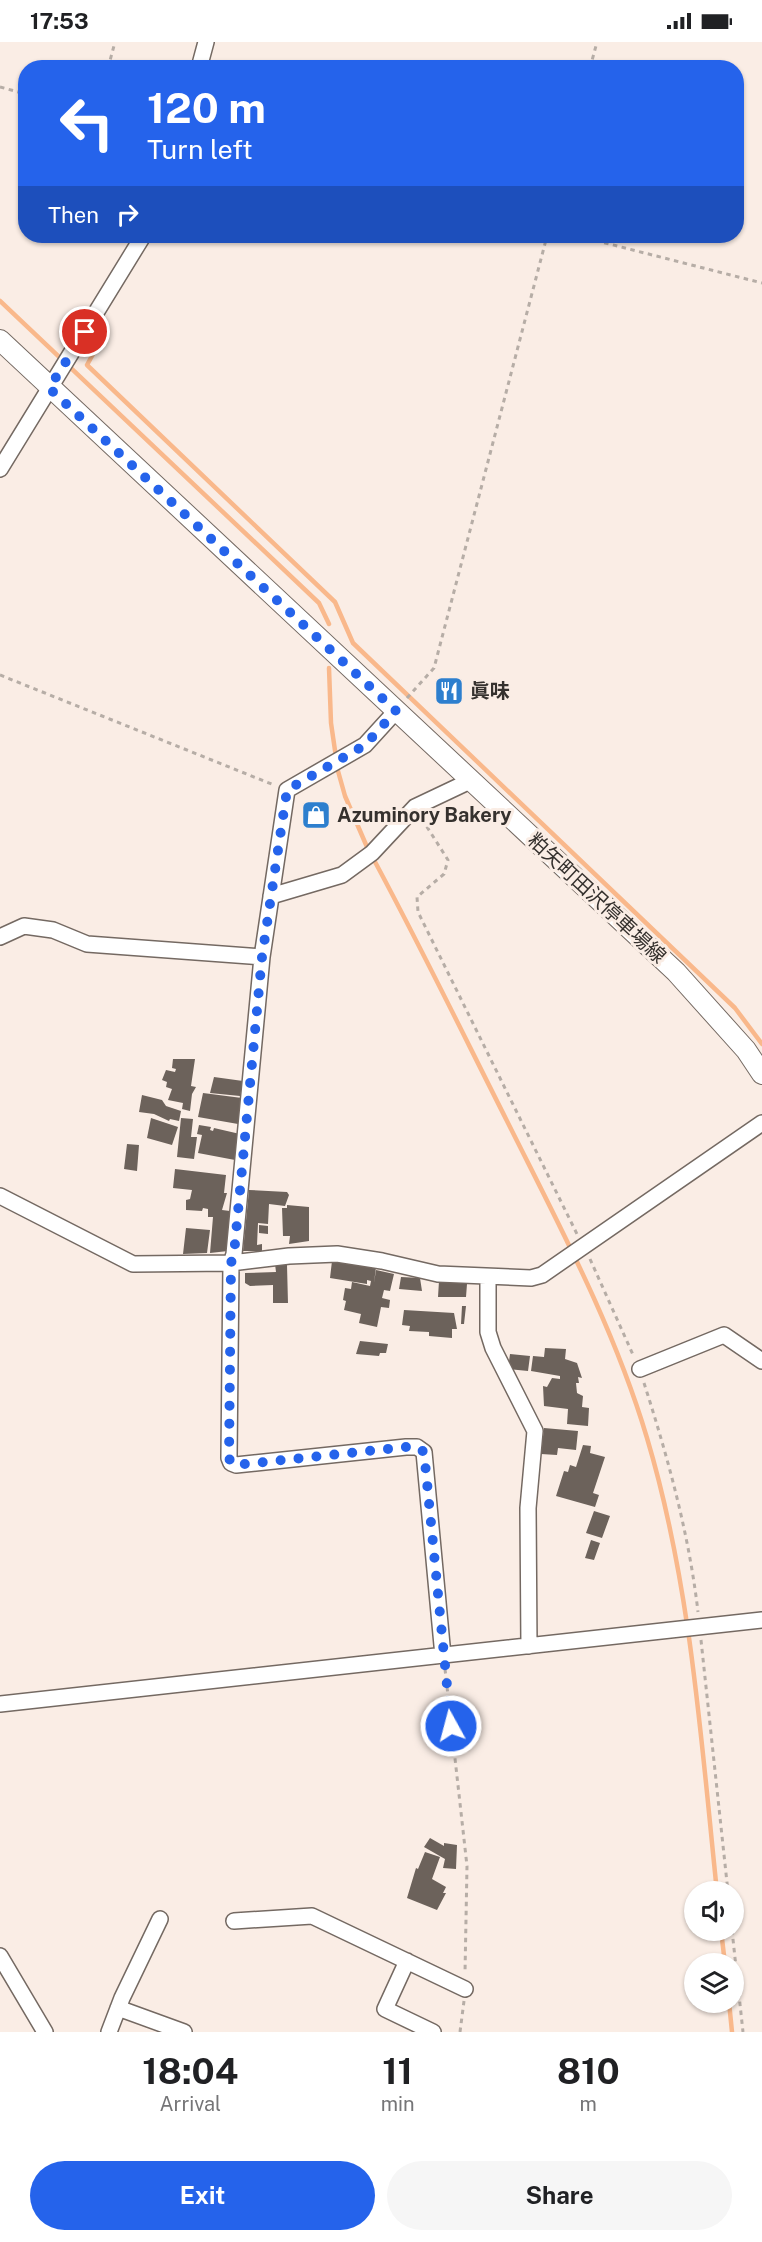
<!DOCTYPE html>
<meta charset="utf-8">
<style>
:root{--surface:#fff;--page:#f6f6f6;--text:#202124;--muted:#757577;--accent:#2563eb}
body{margin:0;font-family:"Public Sans","Noto Sans JP",sans-serif;background:var(--page);color:var(--text);height:100vh;display:flex;flex-direction:column;font-size:22px;white-space:nowrap}
*{box-sizing:border-box;margin:0}
p{font-size:20px;color:var(--muted)}
.icon{flex:none;width:33px;height:33px;fill:none;stroke:currentColor;stroke-width:2;stroke-linecap:round;stroke-linejoin:round}
.map{position:relative;height:1990px;overflow:hidden}
.panel{display:flex;flex-direction:column;background:var(--surface);flex:1}
.panel>*{flex:none}
.guide{position:absolute;left:18px;top:18px;width:726px;height:183px;border-radius:24px;box-shadow:0 2px 4px #0004;background:#2563eb;color:#fff;overflow:hidden}
.fabs{position:absolute;left:684px;top:1839px;display:grid;gap:12px}
.fabs a{display:grid;place-items:center;width:60px;height:60px;border-radius:50%;background:var(--surface);box-shadow:0 2px 4px #0004;font-size:30px}
.pin{position:absolute;display:grid;place-items:center;width:51px;height:51px;color:#fff;margin:-26px;border:3px solid #fff;border-radius:50%;box-shadow:0 2px 6px #0007}
.me{position:absolute;width:66px;margin:-33px;rotate:353deg;stroke-linejoin:round;filter:drop-shadow(0 0 4px #0008)}
.turn{display:flex;align-items:center;gap:21px;height:126px;padding:0 30px;font-size:27px}
.turn .icon{width:78px;height:78px;stroke-width:2.5}
.turn b{display:block;font-size:42px;line-height:51px}
.then{display:flex;align-items:center;height:57px;padding:0 30px;background:#0003;gap:12px;font-size:22px}
.eta{display:flex;justify-content:space-evenly;align-items:center;height:102px;text-align:center}
.eta b{font-size:36px;font-weight:700;line-height:42px}
.button{display:flex;gap:12px;margin-top:auto;padding:12px 30px}
.button a{flex:1;height:69px;border-radius:36px;background:var(--accent);color:#fff;font-size:24px;font-weight:700;line-height:69px;text-align:center}
.button a+a{background:var(--page);color:var(--text)}
.status{display:flex;justify-content:space-between;align-items:center;height:42px;padding:0 30px;background:var(--surface);direction:ltr}
.status svg{height:16px;fill:currentColor}
.map>svg:first-child{display:block}
.lines{fill:none;stroke-linecap:round;stroke-linejoin:round}
.stream{stroke:#f9b88b;stroke-width:4.5}
.building{fill:#6c625b}
.minor-casing{stroke:#746962;stroke-width:18}
.major-casing{stroke:#746962;stroke-width:22}
.path{stroke:#b6ada6;stroke-width:3;stroke-dasharray:4.5 4.5;stroke-linecap:butt}
.minor{stroke:#fff;stroke-width:15}
.major{stroke:#fff;stroke-width:20}
.route{stroke:#2563eb;stroke-width:10;stroke-dasharray:0 18}
.labels{text-anchor:middle;dominant-baseline:central;stroke-width:6;stroke-linejoin:round;paint-order:stroke}
.poi-label{font-size:20px;font-weight:bold;fill:#35312e;stroke:#faede5;text-anchor:start}
.street-label{font-size:20px;fill:#35312e;stroke:#faede5}
</style>
<div class="status"><b>17:53</b><svg viewBox="0 0 49 12"><path d="M0 12V9h3v3zM5 12V6h3v6zM10 12V3h3v9zM15 12V0h3v12zM26 1h20v11H26zM47 4h2v5h-2z"/></svg></div>
<div class="map">
<svg width="762" height="1990" viewBox="0 0 762 1990">
<rect width="100%" height="100%" fill="#faede5"/>
<g class="lines">
<path class="stream" d="M0 259 319 561 329 582
M98 303 87 323 335 560 353 601 735 966 762 1002
M329 626 331 681 338 729 345 754 367 805C416 895 461 988 507 1079 559 1183 614 1285 647 1396 691 1543 701 1698 717 1850
M721 1888 725 1922
M729 1960 732 1990"/>
</g>
<path class="building" d="M173 1017H195L191 1044 196 1045 192 1052 190 1069 182 1067 183 1061 168 1058 172 1047 166 1045 167 1040 162 1038 166 1028 175 1030 176 1027 172 1026Z
M214 1035 243 1039 240 1054 210 1051Z
M203 1051 242 1056 238 1082 198 1075Z
M142 1053 162 1058 166 1064 181 1069 179 1079 170 1077 169 1079 154 1072 139 1070Z
M151 1076 178 1085 172 1103 147 1096Z
M181 1076 193 1077 191 1095H197L194 1117 177 1115Z
M199 1083 211 1085 210 1088 213 1089 214 1086 240 1092 235 1118 198 1111 202 1093 197 1092Z
M127 1102 139 1103 137 1129 124 1127Z
M175 1127 226 1133 224 1151H227L222 1168 230 1169 229 1176 232 1178 228 1209 210 1211 213 1175H208V1167L203 1166 202 1169 186 1168V1158L190 1157 192 1148 173 1146Z
M249 1148 287 1150 289 1153 285 1164 269 1162 268 1182 258 1181 257 1203 262 1202V1209H243Z
M287 1163 309 1165V1199L289 1202 290 1194H283L282 1166H287Z
M259 1183 268 1184V1192L259 1191Z
M186 1186 210 1188 207 1211 183 1212Z
M332 1219 376 1225 374 1241 376 1228 394 1232 390 1249 384 1248 382 1256 390 1258 389 1266 381 1265 377 1285 359 1281 361 1272 344 1268 346 1259 343 1258 345 1246 351 1247 352 1240 370 1244 371 1239 367 1238V1242L330 1236Z
M275 1222 287 1223 288 1261H273V1243L250 1244 245 1241V1231L276 1230Z
M401 1235 420 1236 422 1249 399 1247Z
M439 1239 467 1242 466 1255H438Z
M462 1264H466L464 1282H461Z
M404 1268 454 1271 457 1287H452V1296L429 1294V1290L409 1289 410 1284 402 1283Z
M360 1299 388 1302 386 1311H380L379 1314 356 1312Z
M545 1306 566 1307 565 1317 577 1321 582 1336 578 1335 579 1341H576L577 1351 583 1354 582 1365 589 1366 588 1384 567 1382 568 1367 544 1364 543 1344 547 1345 552 1336 560 1337V1334L531 1329 533 1314 544 1315Z
M510 1312 530 1314 528 1329 508 1327Z
M544 1386 578 1389 576 1408 558 1406 557 1413 541 1412Z
M583 1403 591 1404 590 1411 605 1415 593 1451 599 1453 595 1465 556 1454 564 1429 568 1430 570 1423 576 1425Z
M594 1469 610 1474 602 1496 586 1491Z
M591 1498 600 1501 594 1518 585 1516Z
M430 1796 444 1804V1801L457 1803 456 1827 443 1826 445 1817 424 1805Z
M425 1810 440 1815 432 1837 446 1845 443 1851H446L437 1868 407 1856 416 1826 418 1827Z"/>
<g class="lines">
<g class="minor-casing">
<path id="minor" d="M199 26 206 0
M0 427 143 194
M396 669 365 703 287 748 262 915 234 1212 231 1221 229 1416 231 1421 236 1423 406 1405H417L424 1410 443 1614
M271 854 342 833 372 811 415 765 472 738
M0 895 24 884 53 888 87 902 262 915
M0 1154 133 1222 231 1221 289 1214 337 1212 382 1219 438 1232 531 1236 542 1233 762 1081
M488 1235V1290L493 1306 535 1389 528 1466 529 1604
M640 1327 724 1293 762 1319
M0 1662 762 1578
M234 1879 312 1874 465 1947
M0 1914 45 1990
M407 1919 385 1967 433 1990
M118 1966 184 1990
M109 1990 122 1956 160 1877"/>
</g>
<g class="major-casing">
<path id="major" d="M0 298 676 930 746 1008 762 1032"/>
</g>
<path class="path" d="M108 26 115 0
M590 26 597 0
M0 45 26 52
M578 194 762 241
M0 633 274 743
M407 656 434 626 547 194
M422 777 448 818 444 832 417 855 418 870 577 1192
M590 1217 634 1315
M644 1341C668 1416 689 1492 698 1570
M701 1598 728 1850
M445 1627 467 1824 465 1931
M732 1888 743 1990
M460 1990 464 1959"/>
<use href="#minor" class="minor"/>
<use href="#major" class="major"/>
</g>
<g class="lines">
<path class="route" d="M85 290 49 346 396 669 365 703 287 748 262 915 234 1212 231 1221 229 1416 231 1421 236 1423 406 1405H417L424 1410 451 1684"/>
</g>
<defs>
<g id="restaurant-square" transform="scale(1.5)"><rect x="-9" y="-9" width="18" height="18" rx="4" fill="#2d7fce" stroke="#faede5"/><path d="M-5-6h1v4h1v-4h1v4h1v-4h1v5L-1.5 .5V6h-2V.5L-5-1ZM5-6V6H3V1.5H1.5Q1.5-4 5-6Z" fill="#fff"/></g>
<g id="shop-square" transform="scale(1.5)"><rect x="-9" y="-9" width="18" height="18" rx="4" fill="#2d7fce" stroke="#faede5"/><path d="M-5-2.5h2.3a2.7 3.5 0 0 1 5.4 0H5L5.5 6h-11ZM-1.5-2.5h3a1.5 2.3 0 0 0-3 0Z" fill="#fff"/></g>
</defs>
<g fill-rule="evenodd">
<use href="#restaurant-square" x="449" y="649"/>
<use href="#shop-square" x="316" y="773"/>
</g>
<g class="labels">
<g class="poi-label">
<text x="470" y="649">眞味</text>
<text x="337" y="773">Azuminory Bakery</text>
</g>
<g class="street-label">
<text transform="translate(597 856) rotate(43)">粕矢町田沢停車場線</text>
</g>
</g>
</svg>
<div class="fabs">
<a><svg class="icon" aria-label="sound" viewBox="0 0 24 24"><path d="M4 9h4l5-4v14l-5-4H4zM17 9q2 3 0 6"/></svg></a>
<a><svg class="icon" aria-label="layers" viewBox="0 0 24 24"><path d="M12 4l9 5-9 5-9-5zM3 14l9 5 9-5"/></svg></a>
</div>
<div class="pin" style="left:85px;top:290px;background:#d93025"><svg class="icon" aria-label="arrive" viewBox="0 0 24 24"><path d="M6 21V4h12l-3 4 3 4H6"/></svg></div>
<svg class="me" style="left:451px;top:1684px" viewBox="-20 -20 40 40"><circle r="17" fill="#2563eb" stroke="#fff" stroke-width="3"/><path d="M0-11L8 9 0 5-8 9z" fill="#fff"/></svg>
<div class="guide">
<div class="turn"><svg class="icon" aria-label="left" viewBox="0 0 24 24"><path d="M17 20v-9H6M10 6l-5 5 5 5"/></svg><div><b>120 m</b>Turn left</div></div>
<div class="then">Then<svg class="icon" aria-label="right" viewBox="0 0 24 24"><path d="M7 20v-9h11M14 6l5 5-5 5"/></svg></div>
</div>
</div>
<section class="panel">
<div class="eta">
<div><b>18:04</b><p>Arrival</p></div>
<div><b>11</b><p>min</p></div>
<div><b>810</b><p>m</p></div>
</div>
<div class="button"><a>Exit</a><a>Share</a></div>
</section>
